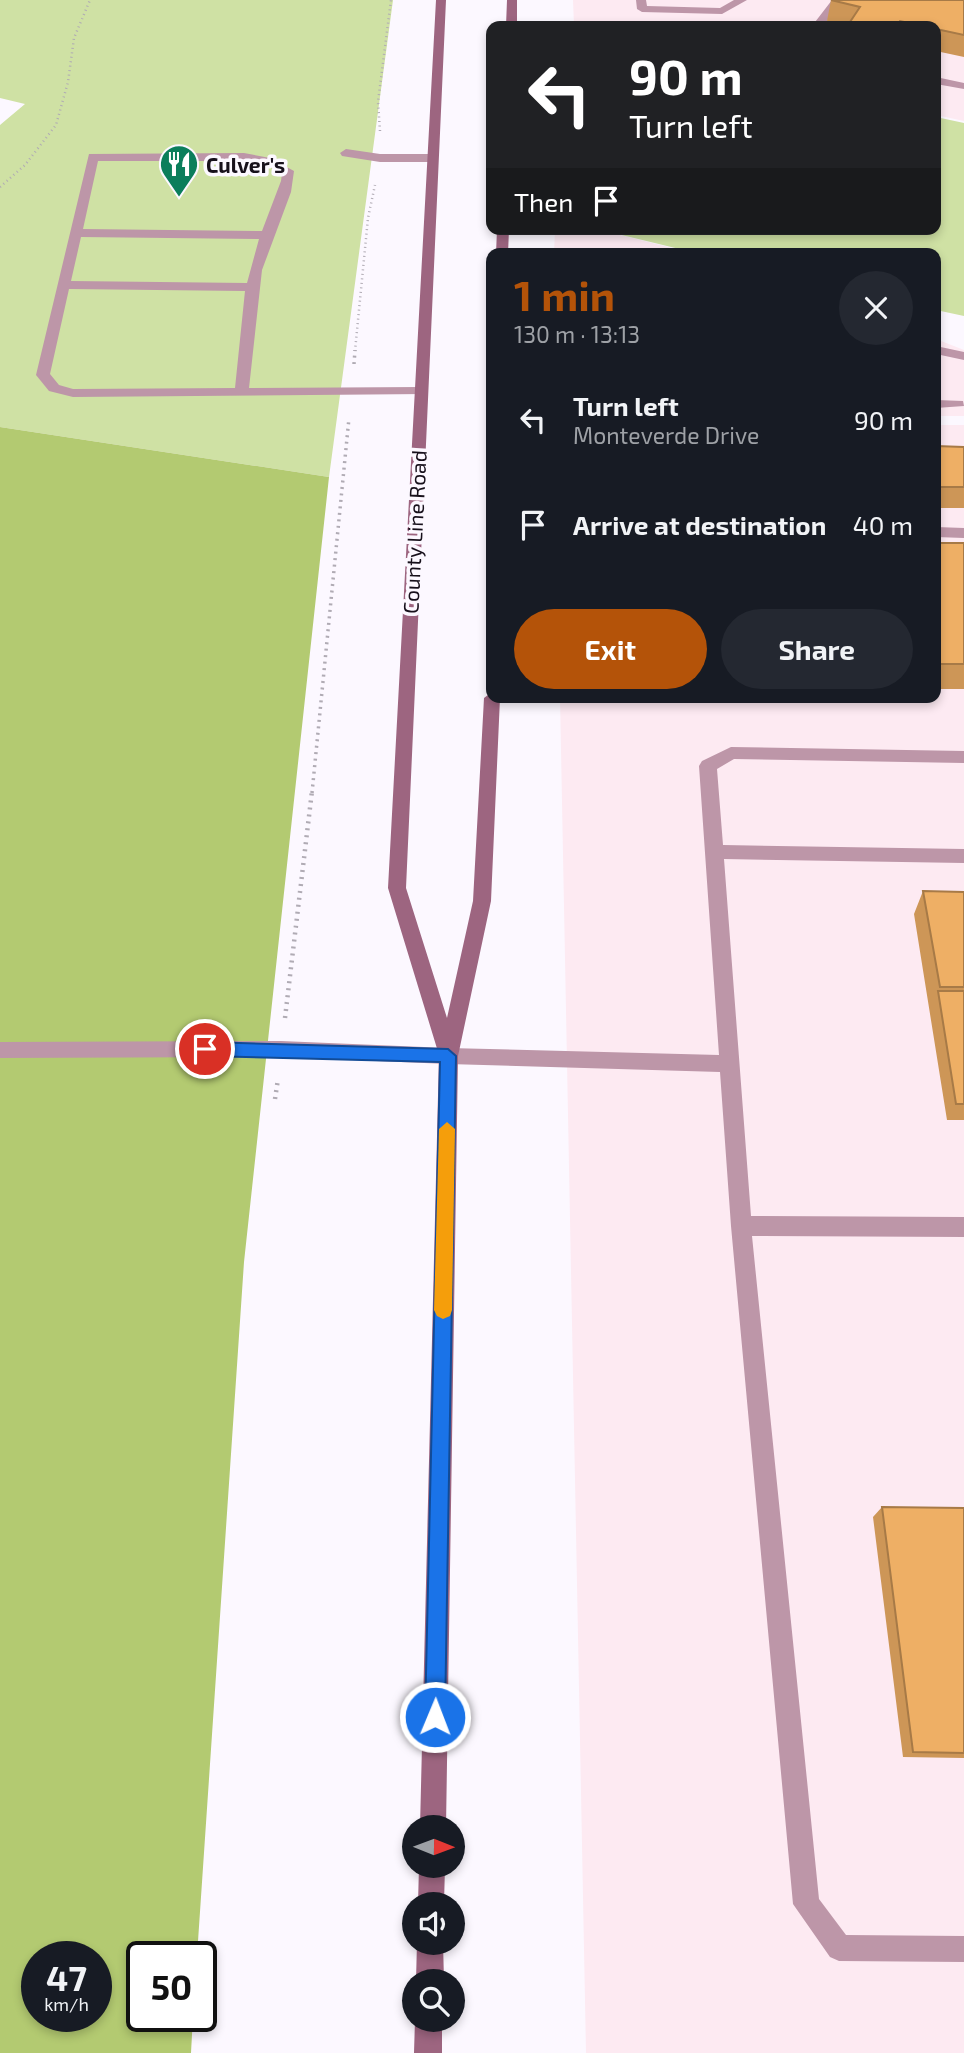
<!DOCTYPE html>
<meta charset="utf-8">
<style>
:root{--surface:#171b24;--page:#242831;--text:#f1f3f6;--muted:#9ea1a6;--accent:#b45309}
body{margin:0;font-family:"Exo 2",sans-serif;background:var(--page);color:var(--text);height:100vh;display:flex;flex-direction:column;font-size:26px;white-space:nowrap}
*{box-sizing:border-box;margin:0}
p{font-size:23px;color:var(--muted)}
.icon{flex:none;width:38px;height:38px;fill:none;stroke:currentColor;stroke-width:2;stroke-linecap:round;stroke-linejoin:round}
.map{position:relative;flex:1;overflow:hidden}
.panel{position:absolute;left:486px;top:248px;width:455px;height:455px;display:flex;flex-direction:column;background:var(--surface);border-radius:14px;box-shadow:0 4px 10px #0003}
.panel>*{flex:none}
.top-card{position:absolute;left:486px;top:21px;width:455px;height:214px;border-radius:14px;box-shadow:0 4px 10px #0003;background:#202124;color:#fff;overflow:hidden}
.needle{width:46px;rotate:91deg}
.buttons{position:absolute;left:402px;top:1815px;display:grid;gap:14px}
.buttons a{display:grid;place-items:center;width:63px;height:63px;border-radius:50%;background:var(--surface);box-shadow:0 4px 10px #0003;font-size:35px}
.speed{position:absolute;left:21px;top:1941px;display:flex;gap:14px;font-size:35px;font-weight:700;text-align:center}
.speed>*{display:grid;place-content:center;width:91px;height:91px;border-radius:50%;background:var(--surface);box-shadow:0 4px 10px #0003;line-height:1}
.speed small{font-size:18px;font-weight:400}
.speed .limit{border:4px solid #111;border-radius:10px;background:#fff;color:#111}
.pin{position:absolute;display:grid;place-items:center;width:60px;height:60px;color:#fff;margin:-30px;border:4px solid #fff;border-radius:50%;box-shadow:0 2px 7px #0007}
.me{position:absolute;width:77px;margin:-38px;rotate:1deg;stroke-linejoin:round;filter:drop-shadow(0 0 5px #0008)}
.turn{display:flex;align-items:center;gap:24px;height:147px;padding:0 28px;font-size:32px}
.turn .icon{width:91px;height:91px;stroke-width:2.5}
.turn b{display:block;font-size:49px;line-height:60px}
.then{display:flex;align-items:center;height:66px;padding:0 28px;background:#0003;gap:14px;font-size:26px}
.round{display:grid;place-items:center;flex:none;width:74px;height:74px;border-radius:37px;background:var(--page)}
.overview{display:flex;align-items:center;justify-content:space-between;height:119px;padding:0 28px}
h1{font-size:42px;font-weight:700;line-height:52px;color:var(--accent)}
.button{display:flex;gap:14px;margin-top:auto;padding:14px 28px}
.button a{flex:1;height:80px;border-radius:42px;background:var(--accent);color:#fff;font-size:28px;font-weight:700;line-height:80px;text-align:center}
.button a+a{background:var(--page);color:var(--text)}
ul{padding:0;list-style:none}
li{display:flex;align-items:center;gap:21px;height:105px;padding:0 28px}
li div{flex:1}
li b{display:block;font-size:26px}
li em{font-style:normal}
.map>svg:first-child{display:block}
.commercial{fill:#fdeaf2}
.green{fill:#cfe1a4}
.forest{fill:#b3ca71;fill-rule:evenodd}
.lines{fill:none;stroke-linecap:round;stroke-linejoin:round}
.path-far2{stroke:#b0abb4;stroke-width:2.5;stroke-dasharray:1 3.5;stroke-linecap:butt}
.path-far1{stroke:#b0abb4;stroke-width:3.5;stroke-dasharray:2 4.5;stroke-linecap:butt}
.path{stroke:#b0abb4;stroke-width:4.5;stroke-dasharray:2 5;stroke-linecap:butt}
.service{fill:#bd96a8;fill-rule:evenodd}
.minor{fill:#bd96a8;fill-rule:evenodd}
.secondary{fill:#9d6580;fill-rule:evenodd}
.wall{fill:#cd9657}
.building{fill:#eeaf65;stroke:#a77a47;stroke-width:2}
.route{fill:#1a73e8;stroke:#114b97;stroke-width:2}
.slow{fill:#f59e0b}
.labels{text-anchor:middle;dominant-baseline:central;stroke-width:7;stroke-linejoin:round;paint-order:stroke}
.far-poi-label{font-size:21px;font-weight:bold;fill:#17101b;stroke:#fcf8ff;text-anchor:start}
.far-street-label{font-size:21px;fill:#17101b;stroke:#fcf8ff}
</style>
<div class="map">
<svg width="964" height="2053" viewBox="0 0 964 2053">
<rect width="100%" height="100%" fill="#fcf8ff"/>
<path class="commercial" d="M573 0H964V121L936 115V26H574Z
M555 229H596L696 254H554Z
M936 339 964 350V416H936Z
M936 425H964V2053H586L560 698H936Z"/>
<path class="green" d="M0 0H393L329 477 0 427V125L25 104 0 98Z
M936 117 964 123V316L936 310V254H700L597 229H936Z"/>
<path class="forest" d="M0 427 329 477 244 1262 197 1956H142V2016H193L191 2053H0ZM37 1956H96V2016H37Z"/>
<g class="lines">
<path class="path-far2" d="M380 131 378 102 391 0
M0 187 25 165 56 125 68 82 74 38 90 0
M355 351 368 218 375 185"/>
<path class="path-far1" d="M354 364 355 350
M312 793 349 418"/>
<path class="path" d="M285 1018 312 791
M275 1099 278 1079"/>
<path class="service" d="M636 0H646L647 6 720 8 734 0H747L722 14 642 12 637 9Z
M832 0H843L823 26H812Z
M936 77 964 83V89L936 84Z
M346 149 380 154H432L438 158 432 162H380L342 156 340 153Z
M244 153 270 158 294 171 291 192 262 270 249 388 421 387 426 388V394L73 397 49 391 36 375 89 154ZM98 161H244L263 164 282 173 281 181 262 231 83 229ZM81 237 259 239 247 283 71 281ZM69 289 245 291 235 388 73 389 59 385 50 374Z
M936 346 964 352V360L936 354Z
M936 400 963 401 964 406 936 408Z
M936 527 964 528V538L936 537Z
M731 747 964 751V763L734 759 717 769 723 845 964 849V863L724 859 751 1216 964 1217V1237L752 1236 819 1899 846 1935 964 1936V1962L839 1961 830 1957 793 1904 731 1226 720 1072 448 1064 441 1062 438 1056 441 1050 448 1048 719 1055 699 766 702 761Z"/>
<path class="minor" d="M281 1041 448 1048 455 1050 458 1056 455 1062 448 1064 281 1057 0 1058V1042Z"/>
<path class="secondary" d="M436 0H446L406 888 447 1018 473 901 484 698 492 692V698H500L491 901 458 1056 446 1827H420L439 1055 388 888Z
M507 0H517V26H506Z
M497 229H509L508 254H496Z
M419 1866H445L444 1904H418Z
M417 1942H443L444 1981H416Z
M415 2020H442V2053H414Z"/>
</g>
<path class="wall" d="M831 0H964V57L936 51V26H848L827 21Z
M936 446 964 447V508H936Z
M936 543H964V689H936Z
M923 891 964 892V1120H947L914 914Z
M882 1507 964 1508V1758L903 1757 873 1517Z"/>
<path class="building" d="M831 0H964V35L936 29V26H924L900 21 897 26H854L848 25 860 7Z
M936 446 964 447V487H936Z
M936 543H964V664H936Z
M923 891 964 892V987H940Z
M938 991H964V1104H956Z
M882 1507 964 1508V1753L913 1752Z"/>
<path class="route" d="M205 1042 448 1049 456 1056 445 1717 442 1724 435 1727 428 1724 425 1717 440 1062 205 1056 197 1049Z"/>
<path class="slow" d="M447 1122 455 1129 452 1310 450 1316 443 1319 437 1316 434 1310 439 1129Z"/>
<defs>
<g id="restaurant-pin" transform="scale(2.0125)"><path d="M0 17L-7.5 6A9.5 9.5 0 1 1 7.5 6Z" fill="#0b7e5b" stroke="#fcf8ff"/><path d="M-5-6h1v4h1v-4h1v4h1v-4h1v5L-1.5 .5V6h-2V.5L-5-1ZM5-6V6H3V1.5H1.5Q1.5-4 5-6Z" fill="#fff"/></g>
</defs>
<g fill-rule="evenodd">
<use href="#restaurant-pin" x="179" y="164"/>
</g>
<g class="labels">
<g class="far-poi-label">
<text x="206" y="164">Culver's</text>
</g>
<g class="far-street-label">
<text transform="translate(414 532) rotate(-87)">County Line Road</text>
</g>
</g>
</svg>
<div class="buttons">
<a><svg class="needle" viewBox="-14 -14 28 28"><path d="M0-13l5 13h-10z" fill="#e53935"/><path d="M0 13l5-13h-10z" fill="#9ea1a6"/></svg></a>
<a><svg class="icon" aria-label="sound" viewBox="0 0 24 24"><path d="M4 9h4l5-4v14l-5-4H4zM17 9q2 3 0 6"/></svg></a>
<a><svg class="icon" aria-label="search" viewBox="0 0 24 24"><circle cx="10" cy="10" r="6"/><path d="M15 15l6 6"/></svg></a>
</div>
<div class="speed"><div>47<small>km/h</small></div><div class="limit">50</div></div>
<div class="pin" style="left:205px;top:1049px;background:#d93025"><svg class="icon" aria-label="arrive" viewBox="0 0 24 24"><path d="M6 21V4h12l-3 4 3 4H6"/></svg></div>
<svg class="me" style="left:435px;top:1717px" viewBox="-20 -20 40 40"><circle r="17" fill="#1a73e8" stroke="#fff" stroke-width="3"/><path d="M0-11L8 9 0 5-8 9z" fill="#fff"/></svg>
<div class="top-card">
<div class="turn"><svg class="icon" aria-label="left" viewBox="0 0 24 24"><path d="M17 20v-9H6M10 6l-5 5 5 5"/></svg><div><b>90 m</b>Turn left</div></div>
<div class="then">Then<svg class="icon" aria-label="arrive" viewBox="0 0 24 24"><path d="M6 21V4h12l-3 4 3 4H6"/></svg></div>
</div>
<section class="panel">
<div class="overview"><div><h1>1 min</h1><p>130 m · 13:13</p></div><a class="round"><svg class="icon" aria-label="close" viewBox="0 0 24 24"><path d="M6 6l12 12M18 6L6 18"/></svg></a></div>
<ul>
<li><svg class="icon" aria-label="left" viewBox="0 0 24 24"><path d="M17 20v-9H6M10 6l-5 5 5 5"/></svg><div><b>Turn left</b><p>Monteverde Drive</p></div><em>90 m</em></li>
<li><svg class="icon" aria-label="arrive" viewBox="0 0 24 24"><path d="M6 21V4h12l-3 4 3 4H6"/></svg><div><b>Arrive at destination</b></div><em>40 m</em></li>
</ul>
<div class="button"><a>Exit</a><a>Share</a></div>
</section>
</div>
